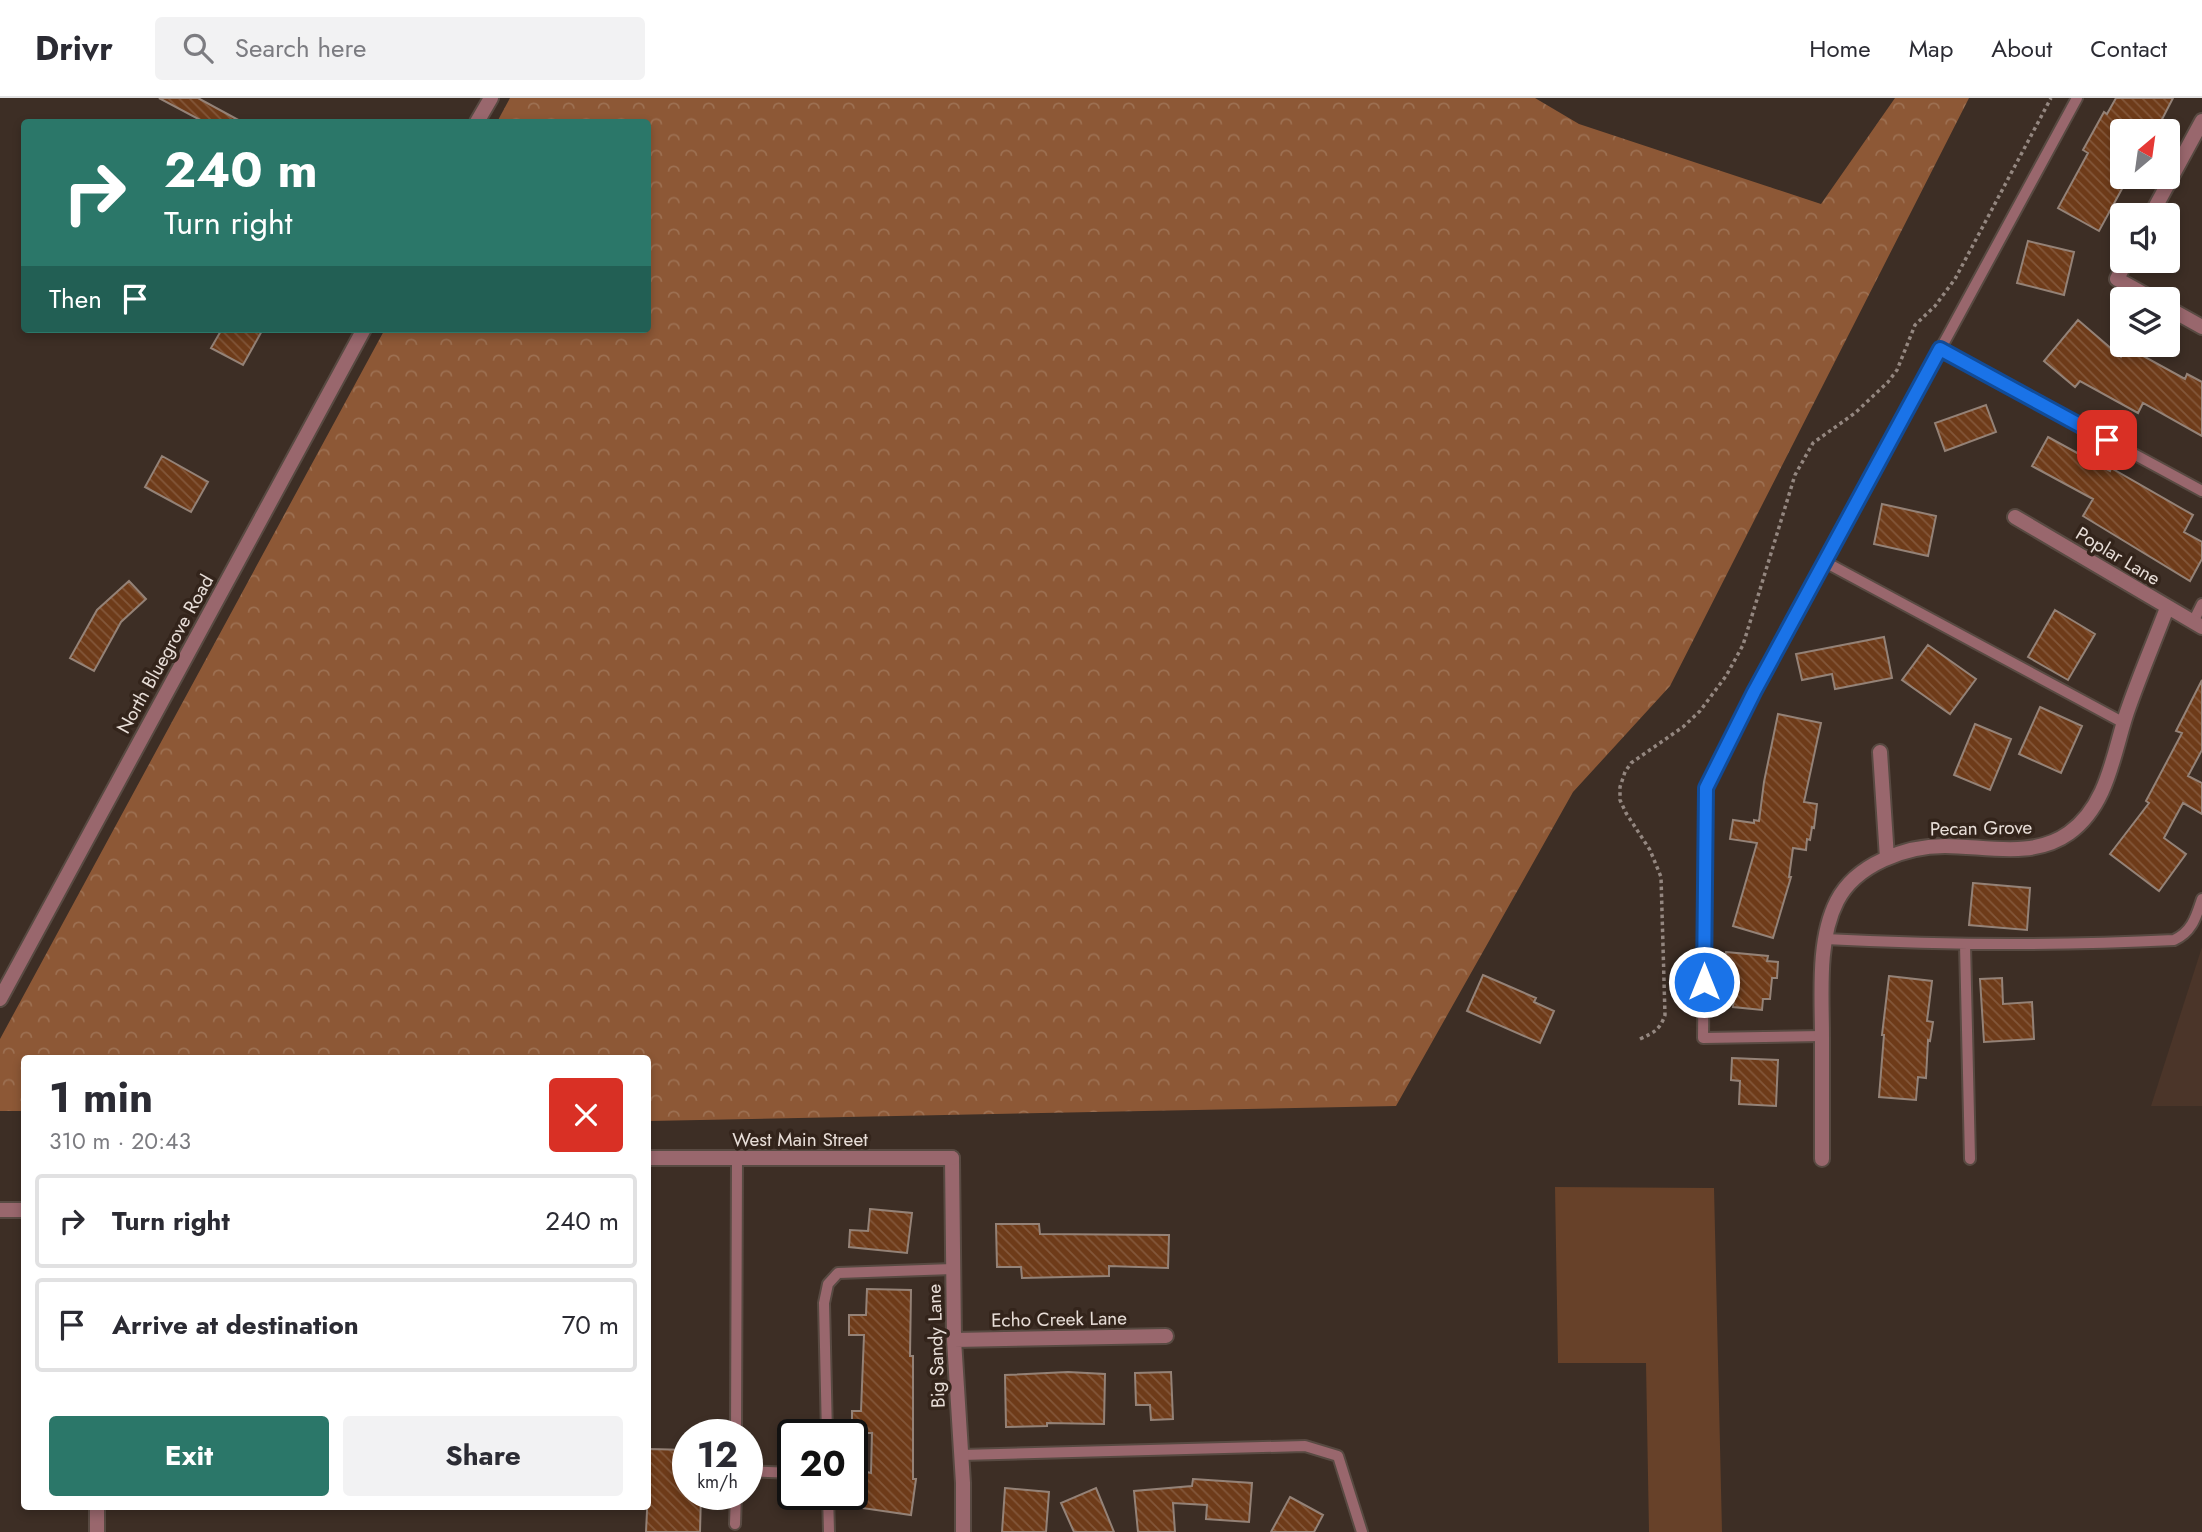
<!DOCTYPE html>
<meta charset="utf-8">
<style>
:root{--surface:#fff;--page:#f2f2f3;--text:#2b2b33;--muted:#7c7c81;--line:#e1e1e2;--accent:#2b7769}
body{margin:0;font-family:Jost,sans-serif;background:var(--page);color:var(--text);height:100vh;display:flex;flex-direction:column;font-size:26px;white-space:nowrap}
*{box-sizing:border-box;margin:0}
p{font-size:23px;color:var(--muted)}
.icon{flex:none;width:38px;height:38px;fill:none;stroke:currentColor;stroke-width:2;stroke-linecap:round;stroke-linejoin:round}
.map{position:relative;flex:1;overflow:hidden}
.panel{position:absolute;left:21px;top:957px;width:630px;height:455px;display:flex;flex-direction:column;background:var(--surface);border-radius:7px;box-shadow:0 4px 10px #0003}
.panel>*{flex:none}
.banner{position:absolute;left:21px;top:21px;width:630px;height:214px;border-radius:7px;box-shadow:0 4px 10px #0003;background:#2b7769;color:#fff;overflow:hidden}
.needle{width:46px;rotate:29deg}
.buttons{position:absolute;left:2110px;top:21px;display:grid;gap:14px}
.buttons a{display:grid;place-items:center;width:70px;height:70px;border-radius:7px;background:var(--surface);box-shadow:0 4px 10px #0003;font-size:35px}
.speed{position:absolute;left:672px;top:1321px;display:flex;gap:14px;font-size:35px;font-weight:700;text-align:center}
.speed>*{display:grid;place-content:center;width:91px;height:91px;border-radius:50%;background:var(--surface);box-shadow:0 4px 10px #0003;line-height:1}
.speed small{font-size:18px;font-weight:400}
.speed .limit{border:4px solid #111;border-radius:10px;background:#fff;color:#111}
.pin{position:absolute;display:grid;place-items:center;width:60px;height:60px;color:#fff;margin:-30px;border-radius:14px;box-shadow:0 4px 10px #0006}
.me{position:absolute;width:77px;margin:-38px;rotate:0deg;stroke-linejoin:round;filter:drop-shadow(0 0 5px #0008)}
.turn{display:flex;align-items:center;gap:24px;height:147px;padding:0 28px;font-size:32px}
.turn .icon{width:91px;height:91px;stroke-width:2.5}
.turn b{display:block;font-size:49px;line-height:60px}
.then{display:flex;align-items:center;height:66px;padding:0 28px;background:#0003;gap:14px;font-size:26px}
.round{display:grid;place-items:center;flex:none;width:74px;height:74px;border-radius:7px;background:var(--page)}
.head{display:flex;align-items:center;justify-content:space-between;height:119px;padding:0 28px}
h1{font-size:42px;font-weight:700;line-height:52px}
.button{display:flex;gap:14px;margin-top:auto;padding:14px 28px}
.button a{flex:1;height:80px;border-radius:7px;background:var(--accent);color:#fff;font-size:28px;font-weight:700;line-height:80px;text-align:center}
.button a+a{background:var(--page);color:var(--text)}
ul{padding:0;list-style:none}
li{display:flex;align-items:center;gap:21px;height:94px;margin:0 14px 10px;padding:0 14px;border:4px solid var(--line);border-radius:7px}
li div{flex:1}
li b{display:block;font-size:26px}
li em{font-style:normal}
header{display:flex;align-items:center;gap:42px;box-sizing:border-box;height:98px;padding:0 35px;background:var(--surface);border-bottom:2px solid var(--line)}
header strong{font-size:33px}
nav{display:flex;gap:38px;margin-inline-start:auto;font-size:24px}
.search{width:490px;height:63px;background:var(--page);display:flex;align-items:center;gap:18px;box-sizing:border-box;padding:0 24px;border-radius:7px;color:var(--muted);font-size:26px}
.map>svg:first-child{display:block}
.built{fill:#4b3529}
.green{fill:#674129}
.forest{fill:url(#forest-crowns)}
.building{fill:url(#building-back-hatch);stroke:#948277;stroke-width:2}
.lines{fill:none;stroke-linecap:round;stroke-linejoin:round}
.service-casing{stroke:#584a42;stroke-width:14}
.minor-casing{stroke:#584a42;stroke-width:18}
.tertiary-casing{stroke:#584a42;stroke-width:18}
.path{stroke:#948780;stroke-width:3.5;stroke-dasharray:3.5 3.5;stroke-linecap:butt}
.service{stroke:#99676d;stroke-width:10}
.minor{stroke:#99676d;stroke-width:14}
.tertiary{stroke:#99676d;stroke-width:14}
.route-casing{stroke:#114b97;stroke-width:18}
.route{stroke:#1a73e8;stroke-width:12}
.labels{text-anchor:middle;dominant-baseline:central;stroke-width:7;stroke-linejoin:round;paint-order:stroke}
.street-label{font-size:19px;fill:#e8ded8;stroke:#33241b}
</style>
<header>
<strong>Drivr</strong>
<div class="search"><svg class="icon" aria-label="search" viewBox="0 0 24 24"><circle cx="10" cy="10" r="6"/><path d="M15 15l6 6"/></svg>Search here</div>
<nav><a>Home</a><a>Map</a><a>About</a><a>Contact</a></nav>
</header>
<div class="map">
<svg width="2202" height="1434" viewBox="0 0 2202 1434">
<defs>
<pattern id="forest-crowns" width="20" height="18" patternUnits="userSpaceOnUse" patternTransform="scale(1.75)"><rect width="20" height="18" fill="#8d5836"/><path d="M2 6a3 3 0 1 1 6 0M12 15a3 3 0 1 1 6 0" fill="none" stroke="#9d7052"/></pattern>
<pattern id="building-back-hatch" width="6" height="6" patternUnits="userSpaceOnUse" patternTransform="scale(1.75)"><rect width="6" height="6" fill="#6e3b19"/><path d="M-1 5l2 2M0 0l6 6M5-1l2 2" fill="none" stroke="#83573a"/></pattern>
</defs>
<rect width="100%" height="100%" fill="#3d2e25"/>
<path class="built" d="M2202 849V1008H2151Z"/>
<path class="green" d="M1555 1089 1714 1090 1722 1434H1649L1646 1265H1558Z"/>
<path class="forest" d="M510 0H1535L1579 26 1821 106 1895 0H1969L1670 588 1573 694 1396 1008 648 1023V961H24V1013H0V941L385 231H648V24H497Z"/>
<path class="building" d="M159 0H198L242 24H204Z
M2116 0H2173L2156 33H2123V89L2099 133 2058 110 2088 55 2083 52 2104 14 2107 16Z
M2028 143 2074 154 2064 197 2017 185Z
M2078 222 2121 259 2127 249 2185 281 2187 276 2202 284V338L2143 305 2138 315 2080 283 2075 289 2044 263Z
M222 231H263L243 267 211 250Z
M1986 307 1996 334 1945 353 1935 325Z
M2048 339 2110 373 2111 370 2193 417 2184 434 2202 444V461L2190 483 2083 418 2093 401 2032 368Z
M162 358 208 384 191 414 145 389Z
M1882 406 1936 418 1928 458 1874 446Z
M129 483 146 501 121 524 94 573 70 560 97 512Z
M2055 512 2095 536 2068 582 2028 559Z
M1884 539 1892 580 1835 591 1832 576 1802 582 1796 556Z
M1928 547 1976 581 1950 616 1902 582Z
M2202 582V652L2188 678 2202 685V716L2183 705 2164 740 2186 756 2159 793 2110 756 2149 705 2146 703 2182 635 2176 633Z
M2040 609 2082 628 2061 675 2019 656Z
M1778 616 1821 625 1804 704 1817 706 1814 730 1812 729 1810 742 1807 741 1806 752 1793 750 1789 779H1791L1773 840 1733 828 1757 745 1730 741 1733 722 1754 725V722L1759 723 1764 684Z
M1975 626 2011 641 1990 692 1954 677Z
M1973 785 2030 790 2027 832 1969 827Z
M1726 854 1768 858 1767 863 1778 864 1777 880H1772L1770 901H1763L1762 912 1733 909 1735 888 1723 887Z
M1483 877 1536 900 1534 904 1554 913 1540 945 1467 913Z
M1889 878 1932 883 1927 923 1933 924 1930 943 1928 942 1926 980 1918 979 1916 1002 1879 999 1884 937H1882Z
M2002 880 2003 906 2032 904 2034 941 1984 944 1980 881Z
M1732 960 1778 962 1776 1008 1739 1006 1740 983 1731 982Z
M870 1111 912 1115 907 1155 849 1149 850 1132 868 1133Z
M996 1126H1039L1040 1136 1169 1137 1168 1170 1109 1168V1178L1022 1180 1021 1169H997Z
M867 1191 911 1192 910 1258H913V1381H916L911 1417 862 1410 867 1374 871 1375 872 1335H852V1313H861L864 1237H849V1217H866Z
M1068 1274 1105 1276 1104 1326 1047 1325V1328L1006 1329 1005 1277Z
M1171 1274 1173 1321 1151 1322 1150 1307H1136L1135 1275Z
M650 1351 688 1352V1396H701L700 1434H646Z
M1193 1381 1252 1385 1249 1424 1206 1421 1207 1407 1173 1405 1175 1434H1138L1134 1393 1192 1388Z
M1005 1390 1049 1394 1046 1434H1002Z
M1096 1390 1114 1434H1074L1061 1405Z
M1290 1399 1323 1417 1314 1434H1271Z"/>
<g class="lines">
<g class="service-casing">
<path id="service" d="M1940 251 2202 393
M1825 464 2124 625
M2193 524 2202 506
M1825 841C1942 847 2058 848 2174 842 2192 834 2196 819 2202 801
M1965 846 1970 1061
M1822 938 1703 940 1706 690 1754 594 2077 0
M736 1337 737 1060
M827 1337 824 1205 828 1186 838 1175 953 1171
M961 1357 1305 1348 1338 1358 1362 1434
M747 1373 793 1375
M828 1396 829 1434
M735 1426 736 1396"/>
</g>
<g class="minor-casing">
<path id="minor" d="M2151 117 2202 23
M2126 163 2117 181 2153 201
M2168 210 2202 229
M2015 419 2202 529
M1880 654 1887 760
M952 1060 954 1242 963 1385V1434
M1822 1061C1822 1020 1822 980 1822 939 1822 897 1817 842 1837 803 1856 766 1906 748 1945 748 1986 748 2033 761 2069 735 2108 707 2113 656 2127 614 2139 579 2154 544 2167 510
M954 1242 1166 1238
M97 1434V1409"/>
</g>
<g class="tertiary-casing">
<path id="tertiary" d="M477 24 491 0
M0 901 364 231
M648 1060H952
M0 1112H24"/>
</g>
<path class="path" d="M1640 941C1653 935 1660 932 1665 917L1661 779 1650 752 1626 715 1620 702V689L1625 674 1631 665 1683 629 1700 613 1726 578 1743 547 1795 377 1813 345 1855 315 1888 284 1897 272 1915 227 1935 208 1955 181 2051 0"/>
<use href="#service" class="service"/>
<use href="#minor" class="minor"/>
<use href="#tertiary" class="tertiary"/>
</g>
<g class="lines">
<g class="route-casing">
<path id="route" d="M1704 884 1706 690 1754 594 1940 251 2107 342"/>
</g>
<use href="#route" class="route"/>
</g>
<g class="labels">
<g class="street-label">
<text transform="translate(2118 458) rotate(31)">Poplar Lane</text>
<text transform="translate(165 556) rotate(-61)">North Bluegrove Road</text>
<text transform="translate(1981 730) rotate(-1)">Pecan Grove</text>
<text x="800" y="1041">West Main Street</text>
<text transform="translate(1059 1221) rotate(-1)">Echo Creek Lane</text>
<text transform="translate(936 1248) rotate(-92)">Big Sandy Lane</text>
</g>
</g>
</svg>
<div class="buttons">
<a><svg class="needle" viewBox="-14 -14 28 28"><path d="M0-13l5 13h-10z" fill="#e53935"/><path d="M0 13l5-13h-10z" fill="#7c7c81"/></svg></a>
<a><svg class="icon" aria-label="sound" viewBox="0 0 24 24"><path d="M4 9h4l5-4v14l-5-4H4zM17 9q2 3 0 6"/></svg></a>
<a><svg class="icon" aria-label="layers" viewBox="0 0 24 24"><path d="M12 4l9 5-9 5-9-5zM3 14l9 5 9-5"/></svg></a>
</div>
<div class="speed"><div>12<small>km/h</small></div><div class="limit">20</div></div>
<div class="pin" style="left:2107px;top:342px;background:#d93025"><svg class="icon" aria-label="arrive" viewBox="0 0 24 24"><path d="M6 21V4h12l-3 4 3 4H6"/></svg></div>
<svg class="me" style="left:1704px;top:884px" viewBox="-20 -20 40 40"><circle r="17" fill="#1a73e8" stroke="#fff" stroke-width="3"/><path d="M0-11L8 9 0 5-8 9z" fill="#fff"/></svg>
<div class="banner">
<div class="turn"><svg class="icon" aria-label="right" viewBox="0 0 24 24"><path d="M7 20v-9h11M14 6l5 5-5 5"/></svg><div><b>240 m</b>Turn right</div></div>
<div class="then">Then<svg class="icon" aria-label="arrive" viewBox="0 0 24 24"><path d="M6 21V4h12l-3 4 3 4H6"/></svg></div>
</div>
<section class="panel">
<div class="head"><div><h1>1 min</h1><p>310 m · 20:43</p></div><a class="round" style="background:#d93025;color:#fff"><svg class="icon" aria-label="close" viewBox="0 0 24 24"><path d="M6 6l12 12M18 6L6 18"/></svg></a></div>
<ul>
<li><svg class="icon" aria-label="right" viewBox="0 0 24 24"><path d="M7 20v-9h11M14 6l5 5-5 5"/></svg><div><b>Turn right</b></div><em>240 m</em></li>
<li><svg class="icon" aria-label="arrive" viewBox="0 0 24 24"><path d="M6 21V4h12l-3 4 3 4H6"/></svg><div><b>Arrive at destination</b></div><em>70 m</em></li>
</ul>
<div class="button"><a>Exit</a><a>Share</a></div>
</section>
</div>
